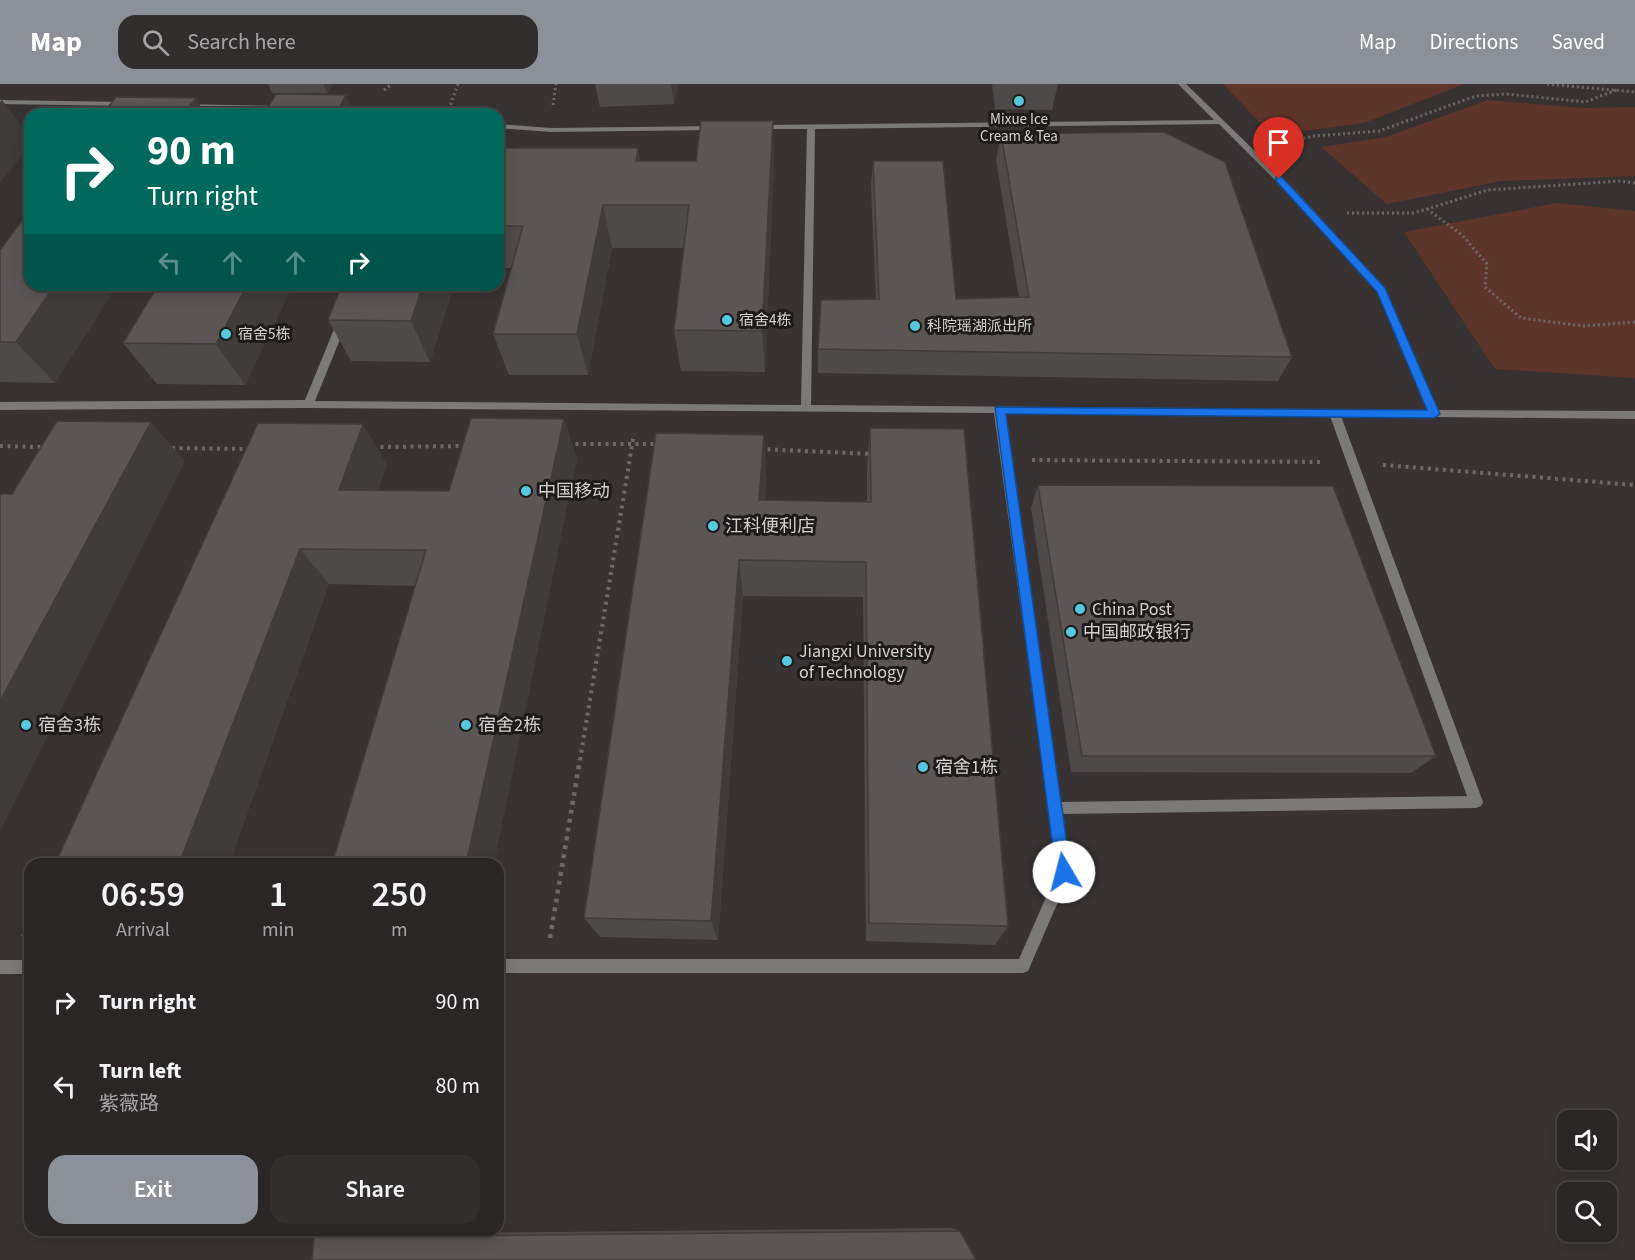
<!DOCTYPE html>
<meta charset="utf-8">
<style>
:root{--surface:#2a2626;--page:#322e2e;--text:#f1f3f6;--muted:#a5a5a7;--line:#464343;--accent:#8c9099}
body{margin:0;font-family:"Source Sans 3","Noto Sans SC",sans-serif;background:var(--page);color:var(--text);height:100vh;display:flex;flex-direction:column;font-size:22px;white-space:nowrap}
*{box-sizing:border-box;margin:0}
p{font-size:20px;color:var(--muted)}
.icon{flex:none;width:33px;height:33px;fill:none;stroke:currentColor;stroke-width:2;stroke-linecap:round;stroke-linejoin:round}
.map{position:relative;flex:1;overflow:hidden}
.side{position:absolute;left:24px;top:774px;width:480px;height:378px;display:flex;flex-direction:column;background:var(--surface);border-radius:18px;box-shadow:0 3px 15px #0003,0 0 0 2px var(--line)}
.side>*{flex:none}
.hud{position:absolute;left:24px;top:24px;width:480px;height:183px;border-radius:18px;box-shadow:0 3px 15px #0003,0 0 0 2px var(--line);background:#00695c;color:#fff;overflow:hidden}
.buttons{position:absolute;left:1557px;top:1026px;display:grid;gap:12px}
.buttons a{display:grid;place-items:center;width:60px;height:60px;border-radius:12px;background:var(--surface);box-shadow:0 3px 15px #0003,0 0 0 2px var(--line);font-size:30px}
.pin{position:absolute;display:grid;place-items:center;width:51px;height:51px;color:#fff;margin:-62px -26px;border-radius:50% 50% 50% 0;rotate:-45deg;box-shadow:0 0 6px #0007}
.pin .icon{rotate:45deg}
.me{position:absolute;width:66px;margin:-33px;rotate:352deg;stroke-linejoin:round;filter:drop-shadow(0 0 4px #0008)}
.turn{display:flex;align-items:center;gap:21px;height:126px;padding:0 24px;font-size:27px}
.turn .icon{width:78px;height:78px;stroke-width:2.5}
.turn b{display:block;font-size:42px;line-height:51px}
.lanes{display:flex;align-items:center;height:57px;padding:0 24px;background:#0003;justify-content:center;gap:30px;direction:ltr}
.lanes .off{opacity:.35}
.eta{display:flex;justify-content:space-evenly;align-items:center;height:102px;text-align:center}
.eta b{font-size:36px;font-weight:600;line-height:42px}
.primary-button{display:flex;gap:12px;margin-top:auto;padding:12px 24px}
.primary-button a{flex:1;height:69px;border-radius:18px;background:var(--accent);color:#fff;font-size:24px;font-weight:600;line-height:69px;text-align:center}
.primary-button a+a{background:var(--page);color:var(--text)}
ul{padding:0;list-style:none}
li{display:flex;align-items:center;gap:18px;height:84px;padding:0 24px}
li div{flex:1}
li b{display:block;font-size:22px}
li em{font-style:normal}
header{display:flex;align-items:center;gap:36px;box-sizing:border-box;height:84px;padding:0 30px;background:var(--accent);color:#fff}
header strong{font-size:28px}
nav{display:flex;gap:33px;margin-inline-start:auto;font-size:21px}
.search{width:420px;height:54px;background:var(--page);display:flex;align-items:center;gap:15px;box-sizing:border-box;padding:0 21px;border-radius:18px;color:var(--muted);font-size:22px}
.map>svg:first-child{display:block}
.green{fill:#5e352b}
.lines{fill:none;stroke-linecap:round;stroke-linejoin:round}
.path-far2{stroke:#6c6867;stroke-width:3;stroke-dasharray:2 3;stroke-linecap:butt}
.path-far1{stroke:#6c6867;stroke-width:4;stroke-dasharray:3 4.5;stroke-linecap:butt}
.path{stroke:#6c6867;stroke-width:4.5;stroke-dasharray:4 5;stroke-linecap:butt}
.minor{fill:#7c7a79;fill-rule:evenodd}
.wall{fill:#4e4a48}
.shaded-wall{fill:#403c3b}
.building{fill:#5b5654;stroke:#403c3b;stroke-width:1.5}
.route{fill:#1a73e8;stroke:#114b97;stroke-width:1.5}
.poi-dot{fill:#56c9e1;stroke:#1e1b1b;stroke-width:2}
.labels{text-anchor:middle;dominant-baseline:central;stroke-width:6;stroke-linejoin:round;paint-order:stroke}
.far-poi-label{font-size:15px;fill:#d3d0cf;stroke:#1e1b1b;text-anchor:start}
.poi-label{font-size:18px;fill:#d3d0cf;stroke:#1e1b1b;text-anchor:start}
</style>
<header>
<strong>Map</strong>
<div class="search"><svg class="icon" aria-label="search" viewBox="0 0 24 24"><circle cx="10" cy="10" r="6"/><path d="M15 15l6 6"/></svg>Search here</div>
<nav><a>Map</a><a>Directions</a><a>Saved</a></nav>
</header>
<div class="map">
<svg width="1635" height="1176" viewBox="0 0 1635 1176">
<rect width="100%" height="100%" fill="#383332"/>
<path class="green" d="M1223 0H1464L1364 39 1272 51Z
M1488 16 1584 24 1635 23V92L1501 97 1387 120 1321 63 1386 53Z
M1557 119 1635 127V294L1495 285 1404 148Z"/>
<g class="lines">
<path class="path-far2" d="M1547 0 1635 8
M384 6 392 0
M553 21 556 0
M447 30 458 0
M1279 60 1314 52 1379 47 1476 12 1507 10 1585 18 1619 5
M1427 125 1462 151 1487 180 1485 203 1521 234 1583 242 1635 238
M1347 129H1414L1488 106 1620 97 1635 99"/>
<path class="path-far1" d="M568 360H659
M0 362 44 363
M373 363 467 362
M172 364 248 365
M760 365 872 370
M1032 376 1322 378
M1383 381 1635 401
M580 676 634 350"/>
<path class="path" d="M23 853 30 837
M550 854 580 675"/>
<path class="minor" d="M1178 0H1186L1296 107 1385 204 1437 326 1635 327V335L1341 332 1483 718 1481 722 1476 724 1062 730 1071 788 1028 887 1023 889H498V875H1019L1057 788 994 329 309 324 0 326V318L305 316 337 238 342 235 347 238 315 317 801 321 807 45H758L754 43 755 41 1214 36ZM1219 40 1290 111 1378 207 1427 326 811 321 815 45ZM1004 329 1330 332 1467 712 1061 718Z
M0 16 125 18 129 20 125 22 0 20Z
M181 20 284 22 288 24 284 26 184 24 180 22Z
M334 24 374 28 378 30 337 28H334Z
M498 40 551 44 716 42 720 44 716 46 551 48 498 44Z
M0 876H30V890H0Z"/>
</g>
<path class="wall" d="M268 0H333L327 9H272Z
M595 0H679L674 20 600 23Z
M992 0H1058L1052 26 995 25Z
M498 43 504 64H638L640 77 774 79 765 288 681 287 674 246 684 164H612L588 291H509L493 250 512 184H498Z
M1001 50 1292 273 1278 297 818 289V265L876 215 871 103 873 77 956 215 1019 213 996 76Z
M0 166 30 201H117L55 299 0 298Z
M293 201 245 301 157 300 123 259Z
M342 201H454L430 278 351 277 328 236Z
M564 335 577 375 415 502 329 500 229 780 258 339 387 380 378 406 449 407Z
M870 344 1008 842 995 861 866 857 863 513 743 512 718 856 600 853 584 834 764 351 766 389 765 416 867 418V383Z
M1038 401 1436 672 1411 689 1071 688 1031 424Z
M951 1144 960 1147 314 1153 346 1150Z"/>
<path class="shaded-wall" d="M323 0H333L327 9Z
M671 0H679L674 20Z
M346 11 355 30H336Z
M196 14 205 30H184Z
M2 16 30 54V62L0 99V18Z
M773 37 774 79 765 288 762 247Z
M498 43 506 69 498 94Z
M638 64 646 106 636 77Z
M603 121 612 164 588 291 577 250Z
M55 201H117L55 299 16 258Z
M247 201H293L245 301 216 260Z
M423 201H454L430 278 411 237Z
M564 335 577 375 494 780H466Z
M151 338 185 377 0 747V617Z
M363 340 387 380 365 443 339 406Z
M764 351 766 389 762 453 759 416Z
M300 465 329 500 229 780H179Z
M739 476 743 512 718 856 711 837Z"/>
<path class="building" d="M276 10 346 11 336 30H264Z
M116 13 196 14 184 30H103Z
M414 27H493L492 30H413Z
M701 37H773L762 247 674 246 689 121H603L577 250H493L523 142H498V64H638L636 77H696Z
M1164 48 1225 78 1292 273 818 265 821 216 879 215 873 77H943L956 215 1029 213 1001 50Z
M30 126V201H55L16 258H0V166Z
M158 201H247L216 260 123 259Z
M342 201H423L411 237 328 236Z
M471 334 564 335 466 780H332L426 466 300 465 179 780H55L258 339 363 340 339 406 449 407Z
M57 337 151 338 0 617V410H12Z
M870 344 964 345 1008 842 869 839 866 478 739 476 711 837 584 834 656 349 764 351 759 416 871 418Z
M1038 401 1333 402 1436 672H1082Z
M960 1147 976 1176H312L314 1153Z"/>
<path class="route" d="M1276 93H1282L1385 204 1440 330 1434 334 1006 330 1071 788 1069 793 1064 795 1058 793 1056 788 995 323 1427 326 1377 208 1276 97Z"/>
<g class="poi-dot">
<circle cx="1019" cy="17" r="6"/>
<circle cx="727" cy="236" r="6"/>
<circle cx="915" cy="242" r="6"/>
<circle cx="226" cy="250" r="6"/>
<circle cx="526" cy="407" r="6"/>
<circle cx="713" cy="442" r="6"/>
<circle cx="1080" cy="525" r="6"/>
<circle cx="1071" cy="548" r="6"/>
<circle cx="787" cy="577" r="6"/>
<circle cx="26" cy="641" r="6"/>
<circle cx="466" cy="641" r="6"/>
<circle cx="923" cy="683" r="6"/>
</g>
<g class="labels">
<g class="far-poi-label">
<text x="1019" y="35" text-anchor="middle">Mixue Ice<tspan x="1019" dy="17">Cream &amp; Tea</tspan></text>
<text x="739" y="236">宿舍4栋</text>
<text x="927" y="242">科院瑶湖派出所</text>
<text x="238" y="250">宿舍5栋</text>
</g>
<g class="poi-label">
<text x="538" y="407">中国移动</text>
<text x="725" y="442">江科便利店</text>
<text x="1092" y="525">China Post</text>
<text x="1083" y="548">中国邮政银行</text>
<text x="799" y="567">Jiangxi University<tspan x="799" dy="21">of Technology</tspan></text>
<text x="38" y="641">宿舍3栋</text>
<text x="478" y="641">宿舍2栋</text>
<text x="935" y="683">宿舍1栋</text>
</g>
</g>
</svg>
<div class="buttons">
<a><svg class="icon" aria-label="sound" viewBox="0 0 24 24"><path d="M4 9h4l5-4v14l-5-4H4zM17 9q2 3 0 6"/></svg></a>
<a><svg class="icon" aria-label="search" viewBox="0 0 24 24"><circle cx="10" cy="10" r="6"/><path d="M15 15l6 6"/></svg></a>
</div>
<div class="pin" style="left:1279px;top:95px;background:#d93025"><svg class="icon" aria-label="arrive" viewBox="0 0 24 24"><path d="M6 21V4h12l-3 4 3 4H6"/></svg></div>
<svg class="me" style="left:1064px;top:788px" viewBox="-20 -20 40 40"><circle r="19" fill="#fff"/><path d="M0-13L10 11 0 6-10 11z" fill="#1a73e8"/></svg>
<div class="hud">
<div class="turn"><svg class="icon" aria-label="right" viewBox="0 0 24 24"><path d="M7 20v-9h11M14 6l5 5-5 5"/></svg><div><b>90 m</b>Turn right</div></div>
<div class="lanes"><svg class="icon off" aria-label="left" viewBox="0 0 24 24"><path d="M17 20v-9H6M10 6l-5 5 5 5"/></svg><svg class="icon off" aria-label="ahead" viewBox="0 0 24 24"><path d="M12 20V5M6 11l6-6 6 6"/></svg><svg class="icon off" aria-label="ahead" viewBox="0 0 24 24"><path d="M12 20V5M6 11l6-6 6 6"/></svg><svg class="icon" aria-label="right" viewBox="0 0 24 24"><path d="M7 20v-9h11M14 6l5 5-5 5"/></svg></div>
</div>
<section class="side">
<div class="eta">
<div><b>06:59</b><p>Arrival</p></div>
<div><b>1</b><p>min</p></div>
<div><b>250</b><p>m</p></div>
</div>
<ul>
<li><svg class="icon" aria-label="right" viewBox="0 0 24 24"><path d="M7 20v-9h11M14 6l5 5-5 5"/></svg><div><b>Turn right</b></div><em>90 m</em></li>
<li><svg class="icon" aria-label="left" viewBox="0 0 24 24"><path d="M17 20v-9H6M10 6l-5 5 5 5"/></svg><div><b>Turn left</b><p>紫薇路</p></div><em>80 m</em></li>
</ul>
<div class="primary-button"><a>Exit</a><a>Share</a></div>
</section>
</div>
